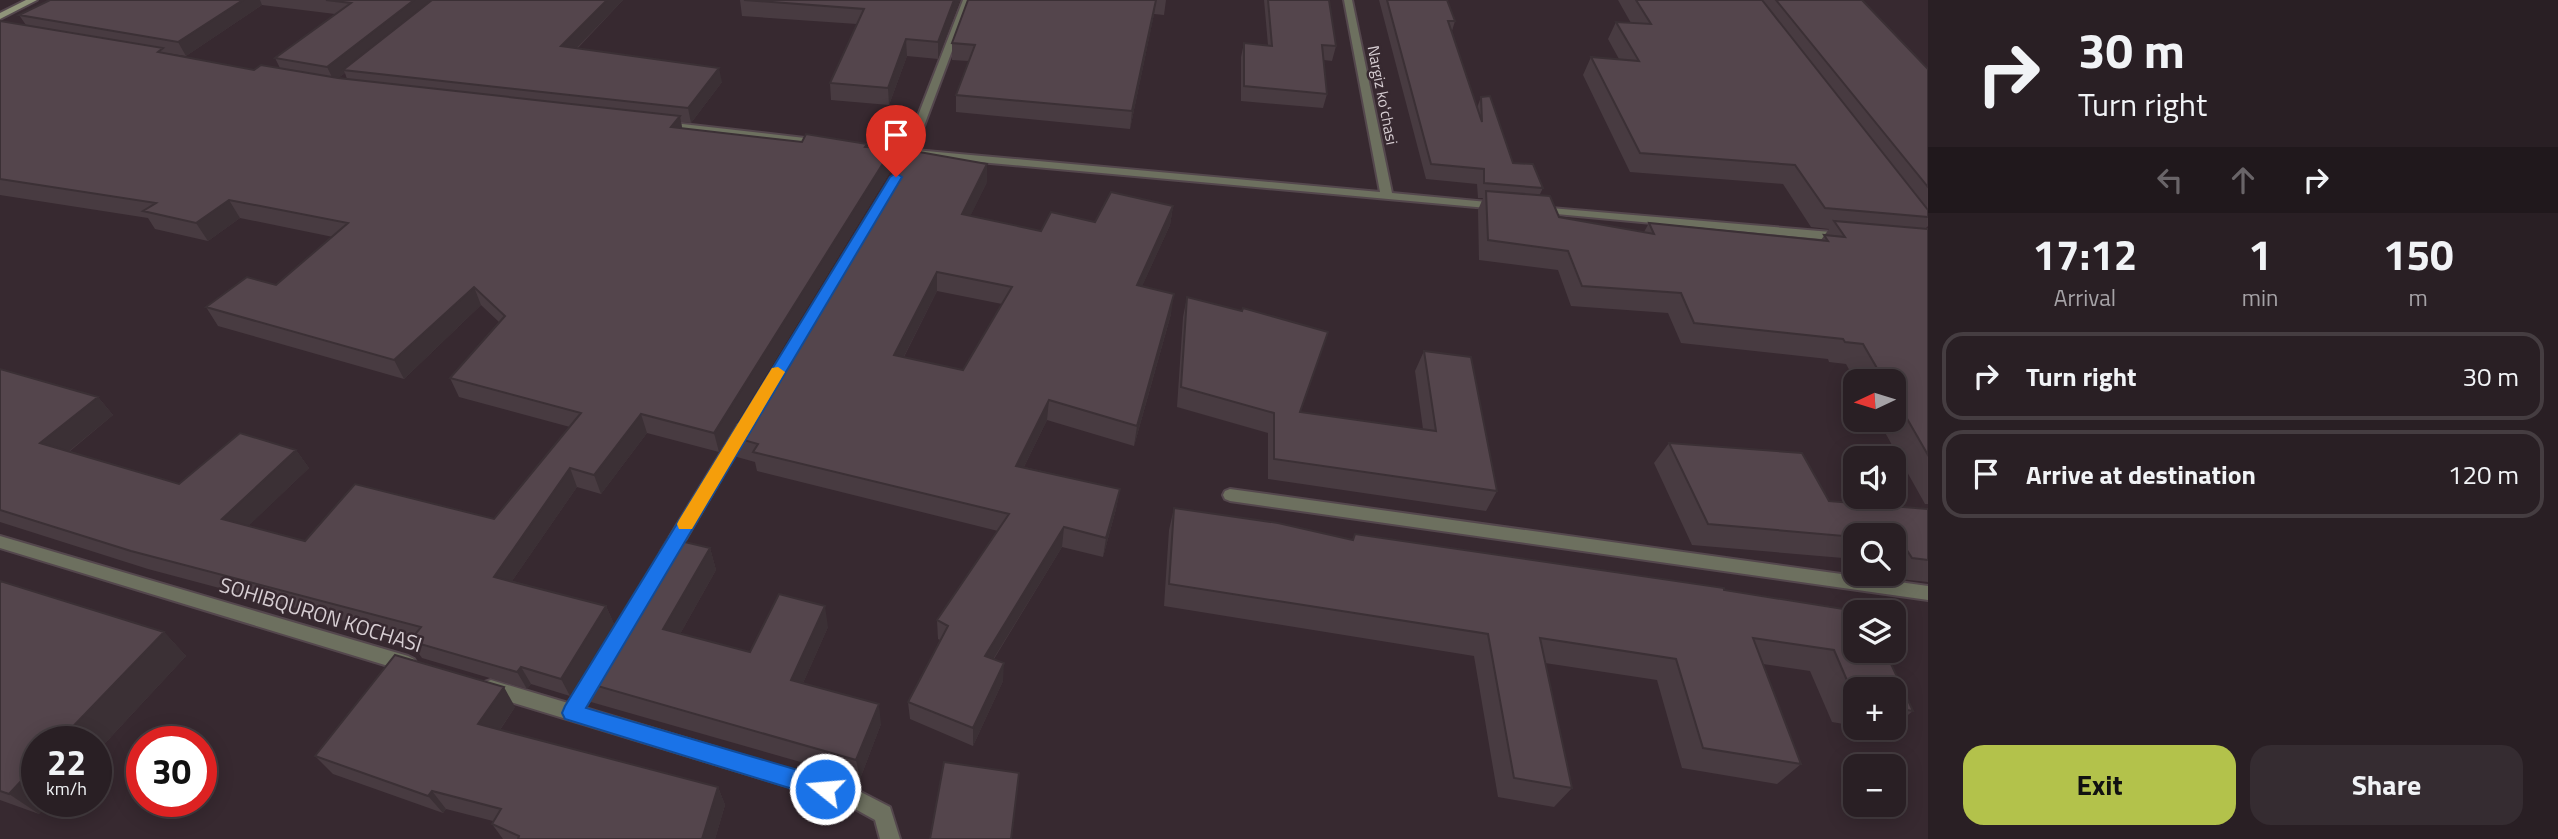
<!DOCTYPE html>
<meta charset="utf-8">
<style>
:root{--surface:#291f24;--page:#352c31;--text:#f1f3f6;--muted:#a5a2a6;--line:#453d41;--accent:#b3c24b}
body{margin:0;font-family:"Titillium Web",sans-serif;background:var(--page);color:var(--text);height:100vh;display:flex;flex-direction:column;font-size:26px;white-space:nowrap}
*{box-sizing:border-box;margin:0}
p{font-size:23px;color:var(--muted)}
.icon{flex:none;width:38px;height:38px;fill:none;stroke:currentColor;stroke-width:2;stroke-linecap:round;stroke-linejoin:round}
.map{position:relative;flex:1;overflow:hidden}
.details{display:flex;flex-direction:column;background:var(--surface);width:630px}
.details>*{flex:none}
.guide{background:#291f24;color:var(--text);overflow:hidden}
.needle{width:46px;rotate:266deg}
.fabs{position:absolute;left:1843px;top:369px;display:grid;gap:14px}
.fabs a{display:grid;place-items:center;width:63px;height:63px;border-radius:14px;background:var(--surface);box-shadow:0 4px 18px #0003,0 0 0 2px var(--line);font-size:35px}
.speed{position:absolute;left:21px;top:726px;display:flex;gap:14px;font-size:35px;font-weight:700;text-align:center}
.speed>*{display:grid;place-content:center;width:91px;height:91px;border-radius:50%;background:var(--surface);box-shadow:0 4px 18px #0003,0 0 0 2px var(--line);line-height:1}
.speed small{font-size:18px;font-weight:400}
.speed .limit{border:10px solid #d22;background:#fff;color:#111}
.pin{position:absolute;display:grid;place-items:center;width:60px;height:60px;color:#fff;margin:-72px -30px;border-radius:50% 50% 50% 0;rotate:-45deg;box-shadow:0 0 7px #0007}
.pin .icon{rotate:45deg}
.me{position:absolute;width:77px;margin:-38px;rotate:287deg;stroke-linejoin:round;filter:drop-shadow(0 0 5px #0008)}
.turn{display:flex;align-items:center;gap:24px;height:147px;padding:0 35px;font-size:32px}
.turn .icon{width:91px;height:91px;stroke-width:2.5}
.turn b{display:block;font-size:49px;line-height:60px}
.lanes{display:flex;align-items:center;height:66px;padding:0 35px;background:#0003;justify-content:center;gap:35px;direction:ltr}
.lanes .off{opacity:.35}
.eta{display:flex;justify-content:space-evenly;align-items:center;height:119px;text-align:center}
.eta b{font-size:42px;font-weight:700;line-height:49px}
.action{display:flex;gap:14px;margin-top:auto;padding:14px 35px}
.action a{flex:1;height:80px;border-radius:21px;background:var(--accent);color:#111;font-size:28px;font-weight:700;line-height:80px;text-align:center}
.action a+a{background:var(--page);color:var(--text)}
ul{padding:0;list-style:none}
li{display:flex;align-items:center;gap:21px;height:88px;margin:0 14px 10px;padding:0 21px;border:4px solid var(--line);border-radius:21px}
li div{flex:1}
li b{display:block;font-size:26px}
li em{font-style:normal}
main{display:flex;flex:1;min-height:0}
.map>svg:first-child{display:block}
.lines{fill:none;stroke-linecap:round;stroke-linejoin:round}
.minor-casing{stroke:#54474d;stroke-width:4}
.secondary-casing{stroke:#54474d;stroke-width:4}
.minor{fill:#6d705f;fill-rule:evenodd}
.secondary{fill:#90957a;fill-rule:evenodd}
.wall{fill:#483b41;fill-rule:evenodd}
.shaded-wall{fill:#3b3035}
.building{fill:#54454c;stroke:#3b3035;stroke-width:2;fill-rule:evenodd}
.route{fill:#1a73e8;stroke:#114b97;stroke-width:2}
.slow{fill:#f59e0b}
.labels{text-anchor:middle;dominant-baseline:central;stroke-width:5;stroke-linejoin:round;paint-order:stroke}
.far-street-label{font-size:16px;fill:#d7ced3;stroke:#372930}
.near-street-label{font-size:21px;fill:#d7ced3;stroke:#372930}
</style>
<main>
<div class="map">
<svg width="1928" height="839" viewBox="0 0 1928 839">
<rect width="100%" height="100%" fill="#372930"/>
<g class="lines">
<g class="minor-casing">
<path id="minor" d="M963 0H971L915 150 1380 192 1344 0H1352L1392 193 1498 203 1504 206 1498 209 913 156 910 162 906 163 901 160 903 155 869 151 868 149 873 146 905 149Z
M665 122 822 140 827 143 822 146 661 127V123Z
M1539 207 1843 233 1849 237 1843 241 1535 212V208Z
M743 424 750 429 673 561 667 562 661 561 659 556 661 551 738 425Z
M1230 489 1928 586V600L1230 501 1225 499 1223 495 1225 491Z
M0 536 408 656 414 659 417 664 414 669 408 672 0 548Z
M595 667 601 670 604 675 585 708 857 790 890 807 900 839H880L875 820 846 804 491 696 485 694 482 688 485 682 491 680 568 703 589 670Z"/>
</g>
<g class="secondary-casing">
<path id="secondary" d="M26 0H37L0 19V13Z"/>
</g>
<use href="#minor" class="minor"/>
<use href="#secondary" class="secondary"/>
</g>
<path class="wall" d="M50 0H623L577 49 722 82 691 123 681 122 682 129 802 142 892 149 893 167 719 452 647 433 601 494 577 487 512 581 606 606 614 624 570 696 531 684 527 689 422 658 410 641 412 639 148 569 0 522V369L98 397 113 415 69 452 179 484 296 450 309 468 248 526 305 541 494 519 570 427 459 397 450 378 499 322 481 305 404 379 218 326 206 307 276 285 333 237 240 218 208 241 155 229 148 218 0 195V21L26 25 19 15ZM262 5 335 14 275 58 280 68 254 70 166 53 186 56ZM345 73 347 79 338 78Z
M740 0H960L938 59 907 56 889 105 831 100 830 83 857 24 742 16Z
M968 0H1166L1164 15 1154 14 1130 129 956 112V95L969 61 952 60V43Z
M1264 0H1329L1336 46 1332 61 1324 60 1327 94 1323 108 1241 101V57L1244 43 1268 45Z
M1379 0H1447L1455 21 1452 31 1477 108 1481 97 1513 163 1543 188 1539 196 1559 217 1644 232 1649 223 1821 240 1829 229 1811 227 1783 184 1630 172 1583 75 1591 57 1619 59 1608 39 1616 22 1631 23 1618 0H1862L1928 69V226L1925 229H1928V504H1925L1878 420H1894V382H1856L1846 364 1829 362 1828 359 1681 343 1668 313 1571 306 1558 270 1479 260 1478 210 1483 198H1478L1477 184 1426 179Z
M987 182 970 216 1041 231 1173 206 1170 225 1142 286 1171 314 1134 446 1047 420 1024 467 1120 489 1116 509 1103 557 1062 547 994 659 1003 681 973 746 910 719 908 702 940 640 938 639 937 620 998 531 757 471 755 462 737 457 733 437ZM937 291 1002 304 963 370 904 357Z
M1187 297 1301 412 1423 429 1415 371 1424 351 1497 491 1486 511 1268 479V433L1177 407 1183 317Z
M1669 443 1829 501 1928 509V582L1890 578 1888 574H1894V536H1855V559L1692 545 1654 463Z
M1174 508 1352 540 1355 534 1862 612 1913 711 1894 726V690H1855V726L1832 722 1810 671 1763 664 1801 764 1777 784 1682 768 1657 680 1545 663 1572 788 1554 807 1498 797 1474 656 1164 606 1169 530Z
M710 548 716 570 680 634 750 652 828 627 803 683 881 724 860 779 591 702 580 681Z
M0 581 164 632 186 656 96 753V742L39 814 0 800Z
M515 707 500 730 718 787 725 805 715 839H503L492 824 493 821 446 809 443 813 333 774 315 756Z
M1866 728H1891L1887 731Z"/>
<path class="shaded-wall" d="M243 0H260L262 5 186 56 178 42Z
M414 0H437L343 70 345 73 334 81 327 67Z
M607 0H623L565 60 561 46Z
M954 0H960L938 59V42Z
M1156 0 1154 14 1130 129 1132 111Z
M906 39 907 56 889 105 888 88Z
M719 68 722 82 691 123 688 108Z
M680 116 683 133 671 127Z
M892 149 893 167 719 452 714 433Z
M987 164V182L962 233V214Z
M229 200 240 218 208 241 196 223Z
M1173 206 1170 225 1134 304 1137 285Z
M937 272V291L895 374 894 355Z
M474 287 481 305 404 379 394 360Z
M1174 294 1171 314 1134 446 1137 426Z
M98 397 113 415 57 461 40 443Z
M1049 400 1047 420 1015 485 1016 466Z
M641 414 647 433 601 494 594 475Z
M296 450 309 468 237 537 222 519Z
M570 468 577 487 503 594 494 577Z
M1120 489 1116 509 1103 557 1106 538Z
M1064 527 1062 547 984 674 985 656Z
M710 548 716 570 671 650 663 629Z
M606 606 614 624 570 696 561 679Z
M825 606 828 627 795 701 791 680Z
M164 632 186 656 96 753V742H58Z
M1004 663 1003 681 973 746V728Z
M521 667 531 684 527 689 517 672Z
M504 687 515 707 491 743 478 724Z
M879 704 881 724 860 779 856 760Z
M37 764V802H51L39 814 9 794Z
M1019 773 1012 839H1011Z
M718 787 725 805 715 839H702Z
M432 791 446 809 443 813 428 796Z"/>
<path class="building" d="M50 0H243L178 42 19 15Z
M326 0H414L327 67 275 58 351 3Z
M432 0H607L561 46 719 68 688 108 343 70Z
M744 0H954L938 42 906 39 888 88 830 83 864 9Z
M968 0H1156L1132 111 956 95 975 45 952 43Z
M1268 0H1329L1336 46 1322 45 1327 94 1244 86V43L1272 46Z
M1387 0H1447L1455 21H1448L1482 122 1481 97 1490 96 1513 163 1533 164 1543 188 1484 183V169L1431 164Z
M1636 0H1762L1928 210V217L1825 208 1795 165 1640 153 1591 57 1639 61 1616 22 1651 24Z
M1776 0H1862L1928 69V187Z
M0 21 163 48 158 52 254 70 261 65 338 78 680 116 671 127 802 142 806 134 867 144 865 147 892 149 714 433 641 414 594 475 570 468 494 577 606 606 561 679 521 667 517 672 410 641 421 627 131 551 0 510V369L98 397 40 443 179 484 240 433 296 450 222 519 305 541 355 484 494 519 581 413 450 378 505 316 474 287 394 360 206 307 247 277 276 285 348 223 229 200 196 223 143 211 156 203 0 179Z
M908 150 987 164 962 214 1041 231 1051 212 1095 222 1111 192 1173 206 1137 285 1174 294 1137 426 1049 400 1016 466 1120 489 1106 538 1064 527 985 656 1004 663 973 728 908 702 948 626 937 620 1009 514 753 452 758 444 733 437ZM937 272 1012 287 963 370 894 355Z
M1486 191 1550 196 1559 217 1654 234 1649 223 1828 241 1824 235 1845 237 1834 221 1928 229V455L1894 396V382H1885L1863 344 1845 342 1843 339 1694 323 1681 293 1582 286 1568 251 1488 240Z
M1187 297 1242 311 1243 308 1328 332 1300 412 1436 431 1424 351 1471 357 1497 491 1274 459V413L1181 387Z
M1669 443 1802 453 1829 501 1928 509V560L1912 558 1901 541 1894 540V536H1855V537L1708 524Z
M1174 508 1278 523 1353 540 1355 534 1724 588V590L1862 612H1855V651H1885L1913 711 1894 708V690H1855V699L1834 650 1753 638 1801 764 1703 748 1676 659 1540 638 1572 788 1514 778 1488 634 1169 584Z
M668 538 710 548 663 629 750 652 779 594 825 606 791 680 879 704 856 760 580 681Z
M0 581 164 632 58 742H37V764L9 794 0 791Z
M395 655 504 687 478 724 718 787 702 839H518L519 836 492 824 501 809 432 791 428 796 315 756Z
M944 762 1019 773 1011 839H930Z"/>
<path class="route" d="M896 173 902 177 586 708 825 778 832 781 835 789 832 796 825 799 565 719 562 713 565 706 890 177Z"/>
<path class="slow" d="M778 367 785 372 692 529H679L677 524 679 520 772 368Z"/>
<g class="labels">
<g class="far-street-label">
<text transform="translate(1383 95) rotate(79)">Nargiz koʻchasi</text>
</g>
<g class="near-street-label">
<text transform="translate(321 614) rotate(17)">SOHIBQURON KOCHASI</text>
</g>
</g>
</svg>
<div class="fabs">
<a><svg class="needle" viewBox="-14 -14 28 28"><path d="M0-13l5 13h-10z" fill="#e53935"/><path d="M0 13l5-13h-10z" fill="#a5a2a6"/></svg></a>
<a><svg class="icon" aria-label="sound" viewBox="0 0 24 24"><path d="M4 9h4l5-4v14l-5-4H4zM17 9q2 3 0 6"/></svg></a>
<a><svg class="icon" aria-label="search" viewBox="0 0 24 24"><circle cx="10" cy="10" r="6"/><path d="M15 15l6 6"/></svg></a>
<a><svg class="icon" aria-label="layers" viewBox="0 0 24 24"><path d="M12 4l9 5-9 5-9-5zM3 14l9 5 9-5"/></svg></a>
<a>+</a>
<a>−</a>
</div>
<div class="speed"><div>22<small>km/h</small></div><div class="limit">30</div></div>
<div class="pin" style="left:896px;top:177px;background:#d93025"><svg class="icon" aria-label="arrive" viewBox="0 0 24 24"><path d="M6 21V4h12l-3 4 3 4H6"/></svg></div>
<svg class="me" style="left:825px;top:789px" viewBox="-20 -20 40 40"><circle r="17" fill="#1a73e8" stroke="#fff" stroke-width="3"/><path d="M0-11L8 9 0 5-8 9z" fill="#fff"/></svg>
</div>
<section class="details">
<div class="guide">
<div class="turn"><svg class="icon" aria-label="right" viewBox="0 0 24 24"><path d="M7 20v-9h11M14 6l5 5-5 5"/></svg><div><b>30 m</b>Turn right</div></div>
<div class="lanes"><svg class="icon off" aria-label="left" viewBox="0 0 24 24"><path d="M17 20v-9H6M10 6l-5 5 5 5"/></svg><svg class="icon off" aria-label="ahead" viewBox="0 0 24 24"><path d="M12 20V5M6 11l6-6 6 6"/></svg><svg class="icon" aria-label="right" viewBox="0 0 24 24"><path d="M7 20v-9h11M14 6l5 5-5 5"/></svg></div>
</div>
<div class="eta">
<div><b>17:12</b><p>Arrival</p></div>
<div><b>1</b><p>min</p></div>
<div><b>150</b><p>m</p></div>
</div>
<ul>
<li><svg class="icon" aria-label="right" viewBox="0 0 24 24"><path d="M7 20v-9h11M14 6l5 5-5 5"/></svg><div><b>Turn right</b></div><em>30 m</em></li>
<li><svg class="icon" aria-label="arrive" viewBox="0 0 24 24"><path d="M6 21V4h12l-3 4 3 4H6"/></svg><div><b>Arrive at destination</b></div><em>120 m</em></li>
</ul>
<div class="action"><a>Exit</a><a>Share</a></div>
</section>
</main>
